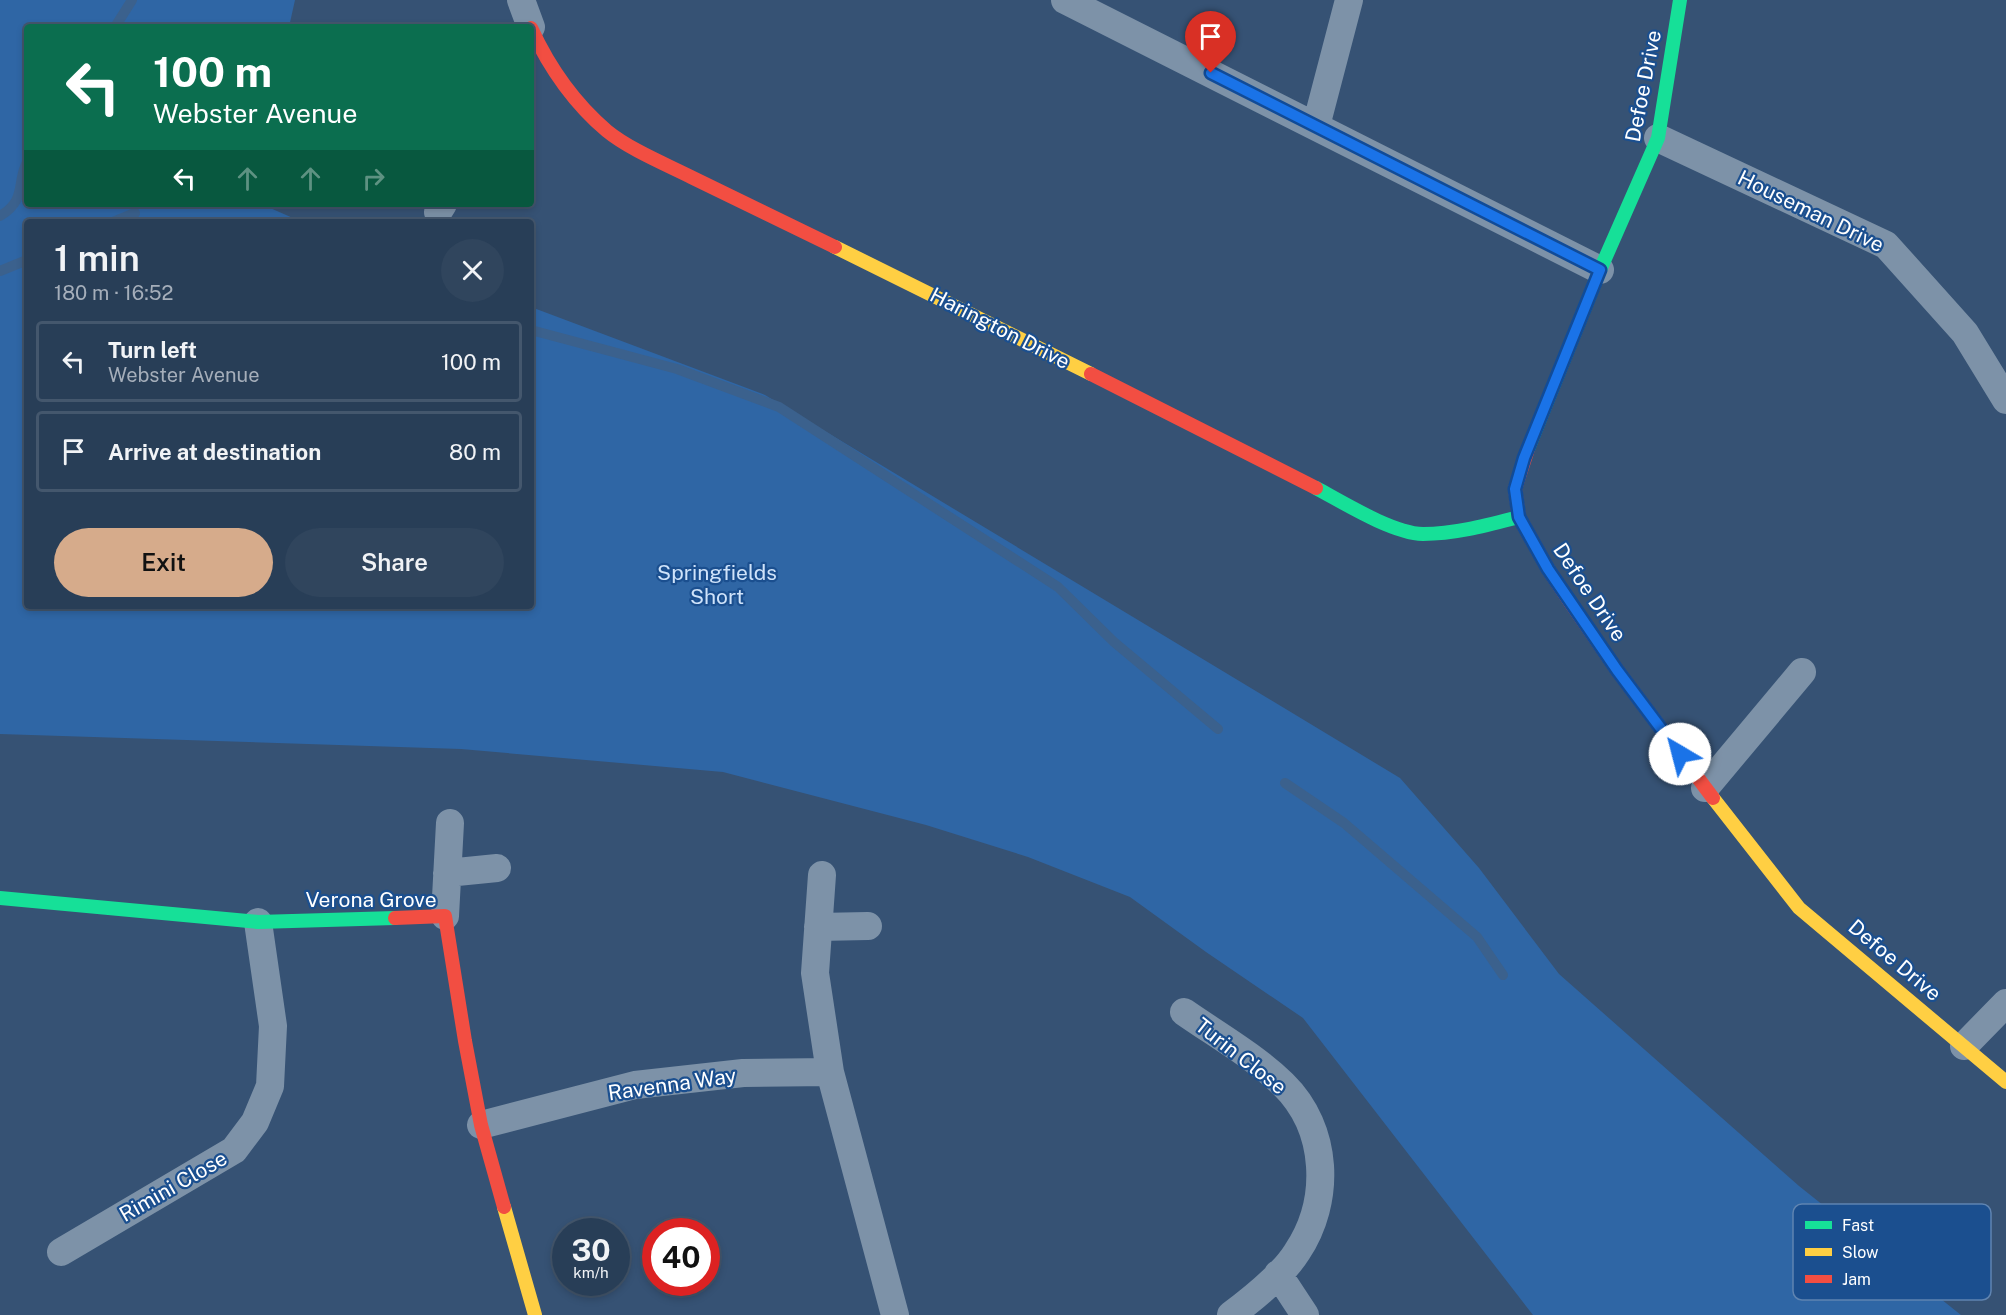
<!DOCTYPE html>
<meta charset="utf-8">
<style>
:root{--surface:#283e57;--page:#30455d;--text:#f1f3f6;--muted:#a5aeba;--line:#44576d;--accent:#d6ab8b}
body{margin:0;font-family:"Public Sans",sans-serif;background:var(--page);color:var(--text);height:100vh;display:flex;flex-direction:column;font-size:22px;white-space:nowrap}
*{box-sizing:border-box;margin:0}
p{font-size:20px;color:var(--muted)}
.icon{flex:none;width:33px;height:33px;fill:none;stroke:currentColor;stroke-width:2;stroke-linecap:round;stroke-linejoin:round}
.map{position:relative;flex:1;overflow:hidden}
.panel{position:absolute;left:24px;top:219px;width:510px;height:390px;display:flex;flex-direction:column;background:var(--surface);border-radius:6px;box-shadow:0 3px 9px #0003,0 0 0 2px var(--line)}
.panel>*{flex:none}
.top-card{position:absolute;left:24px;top:24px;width:510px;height:183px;border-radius:6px;box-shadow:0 3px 9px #0003,0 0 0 2px var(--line);background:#0b6e4f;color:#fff;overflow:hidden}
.speed{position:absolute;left:552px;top:1218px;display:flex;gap:12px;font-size:30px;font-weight:700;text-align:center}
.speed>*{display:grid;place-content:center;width:78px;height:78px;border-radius:50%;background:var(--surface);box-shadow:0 3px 9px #0003,0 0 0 2px var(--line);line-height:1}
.speed small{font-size:15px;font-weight:400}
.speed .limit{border:9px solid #d22;background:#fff;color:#111}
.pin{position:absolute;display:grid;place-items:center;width:51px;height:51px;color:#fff;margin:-62px -26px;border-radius:50% 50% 50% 0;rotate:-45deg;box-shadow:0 0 6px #0007}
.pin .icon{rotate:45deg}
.me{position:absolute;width:66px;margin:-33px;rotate:323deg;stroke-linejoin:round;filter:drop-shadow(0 0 4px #0008)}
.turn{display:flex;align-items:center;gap:21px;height:126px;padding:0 30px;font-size:27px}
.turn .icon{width:78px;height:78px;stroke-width:2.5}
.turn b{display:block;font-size:42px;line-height:51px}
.lanes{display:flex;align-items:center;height:57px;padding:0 30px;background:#0003;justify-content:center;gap:30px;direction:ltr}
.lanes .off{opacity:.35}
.round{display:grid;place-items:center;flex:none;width:63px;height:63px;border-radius:32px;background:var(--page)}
.headline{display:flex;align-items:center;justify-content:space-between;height:102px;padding:0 30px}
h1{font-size:36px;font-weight:600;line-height:45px}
.action{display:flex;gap:12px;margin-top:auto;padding:12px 30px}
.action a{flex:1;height:69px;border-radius:36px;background:var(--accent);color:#111;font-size:24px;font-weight:600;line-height:69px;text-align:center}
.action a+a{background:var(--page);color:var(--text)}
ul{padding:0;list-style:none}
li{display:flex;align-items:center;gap:18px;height:81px;margin:0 12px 9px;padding:0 18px;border:3px solid var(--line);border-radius:6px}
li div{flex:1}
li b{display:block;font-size:22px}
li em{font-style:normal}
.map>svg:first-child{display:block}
.green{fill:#2f66a5}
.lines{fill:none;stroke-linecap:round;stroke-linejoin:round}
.stream{stroke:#3b618d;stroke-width:10}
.street{stroke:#7d92a8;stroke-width:28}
.fast{stroke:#16e098;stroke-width:14}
.slow{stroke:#ffcf43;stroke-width:14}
.jam{stroke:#f24e42;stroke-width:14}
.route-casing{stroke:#114b97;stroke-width:15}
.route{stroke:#1a73e8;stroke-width:10}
.labels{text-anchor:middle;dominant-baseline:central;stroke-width:4.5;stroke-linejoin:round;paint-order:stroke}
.street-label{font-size:21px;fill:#fff;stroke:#1b4f8f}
.park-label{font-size:21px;fill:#cfe3fa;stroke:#1b4f8f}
.key{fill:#1b4f8f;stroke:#5f84b1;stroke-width:1.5}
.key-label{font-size:16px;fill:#fff}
</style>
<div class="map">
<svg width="2006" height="1315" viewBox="0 0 2006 1315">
<rect width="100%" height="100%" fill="#365274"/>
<path class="green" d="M0 0H295L289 27H27V204H261L302 222H27V606H531V307L765 395 1400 778 1479 868 1559 974 1799 1186 1961 1315H1533L1303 1018 1206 952 1130 897 1028 857 926 825 723 772 461 749 0 734Z"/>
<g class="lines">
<path class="stream" d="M115 27 132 0
M0 216C27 200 16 183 27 162
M113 222 135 213
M0 271 27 260
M531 330 677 369 779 407 1058 587 1114 642 1218 729
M1285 783 1344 823 1477 937 1503 975"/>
<path class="street" d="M521 0 531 27
M1065 0 1600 270
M1316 126 1349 0
M1658 138 1886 245 1965 333 2006 400
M438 212 443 204
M1705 788 1802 672
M447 873 497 868
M822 875 815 973 830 1072 895 1315
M445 916 450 823
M818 927 868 926
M1184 1012C1217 1035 1254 1056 1283 1084 1329 1129 1331 1201 1297 1252 1284 1273 1251 1300 1231 1315
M1964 1046 2006 1003
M481 1125 635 1085 743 1073 830 1072
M61 1252 234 1150 255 1122 270 1086 273 1026 258 922
M1278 1274 1305 1315"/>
<path class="fast" d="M1528 449 1600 270 1658 138 1680 0
M1316 488C1344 503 1392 533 1423 534 1456 534 1488 525 1519 517
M0 898 258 922 395 918"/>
<path class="slow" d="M835 247 1091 374
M1713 798 1799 908 2006 1082
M504 1207 535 1315"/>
<path class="jam" d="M531 28C549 67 574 103 607 131 629 149 665 164 691 177 739 200 787 224 835 247
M1091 374 1316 488
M1528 449 1515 489 1519 517 1548 569 1570 602 1617 670 1713 798
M395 918 445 916 465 1041 481 1125 504 1207"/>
</g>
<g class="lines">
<g class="route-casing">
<path id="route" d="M1211 73 1600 270 1524 458 1515 489 1519 517 1548 569 1617 670 1680 754"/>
</g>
<use href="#route" class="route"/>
</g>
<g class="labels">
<g class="street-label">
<text transform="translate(1643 86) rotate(-79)">Defoe Drive</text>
<text transform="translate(1811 211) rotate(26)">Houseman Drive</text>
<text transform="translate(1000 328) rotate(27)">Harington Drive</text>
<text transform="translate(1590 592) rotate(56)">Defoe Drive</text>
<text x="371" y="899">Verona Grove</text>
<text transform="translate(1895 960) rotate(40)">Defoe Drive</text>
<text transform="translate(1241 1056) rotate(38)">Turin Close</text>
<text transform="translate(672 1084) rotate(-8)">Ravenna Way</text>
<text transform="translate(173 1186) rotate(-30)">Rimini Close</text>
</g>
<g class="park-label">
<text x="717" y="572">Springfields<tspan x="717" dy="24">Short</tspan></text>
</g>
</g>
<rect x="1793" y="1204" width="198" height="96" rx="9" class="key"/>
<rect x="1805" y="1221" width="27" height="8" fill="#16e098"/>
<rect x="1805" y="1248" width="27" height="8" fill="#ffcf43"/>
<rect x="1805" y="1275" width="27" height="8" fill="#f24e42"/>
<g class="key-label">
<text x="1842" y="1231">Fast</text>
<text x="1842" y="1258">Slow</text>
<text x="1842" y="1285">Jam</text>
</g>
</svg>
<div class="speed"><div>30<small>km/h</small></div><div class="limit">40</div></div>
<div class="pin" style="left:1211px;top:73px;background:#d93025"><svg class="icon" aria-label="arrive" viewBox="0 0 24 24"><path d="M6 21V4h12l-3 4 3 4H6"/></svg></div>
<svg class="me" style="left:1680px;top:754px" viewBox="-20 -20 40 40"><circle r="19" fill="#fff"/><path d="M0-13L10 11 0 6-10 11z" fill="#1a73e8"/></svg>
<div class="top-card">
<div class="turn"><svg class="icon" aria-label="left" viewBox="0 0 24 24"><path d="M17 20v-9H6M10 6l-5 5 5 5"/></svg><div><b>100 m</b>Webster Avenue</div></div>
<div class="lanes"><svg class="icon" aria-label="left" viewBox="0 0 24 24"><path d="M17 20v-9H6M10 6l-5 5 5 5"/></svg><svg class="icon off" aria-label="ahead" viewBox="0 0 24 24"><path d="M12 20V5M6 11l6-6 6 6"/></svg><svg class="icon off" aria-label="ahead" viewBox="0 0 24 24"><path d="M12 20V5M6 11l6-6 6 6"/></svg><svg class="icon off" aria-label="right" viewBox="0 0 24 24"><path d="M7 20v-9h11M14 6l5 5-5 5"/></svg></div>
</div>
<section class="panel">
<div class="headline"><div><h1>1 min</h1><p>180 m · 16:52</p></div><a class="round"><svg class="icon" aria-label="close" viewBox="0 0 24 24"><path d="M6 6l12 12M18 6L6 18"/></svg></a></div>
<ul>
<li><svg class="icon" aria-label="left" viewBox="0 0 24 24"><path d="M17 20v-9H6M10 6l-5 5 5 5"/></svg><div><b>Turn left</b><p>Webster Avenue</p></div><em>100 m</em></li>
<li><svg class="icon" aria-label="arrive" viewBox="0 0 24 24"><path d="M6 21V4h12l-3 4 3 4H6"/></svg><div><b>Arrive at destination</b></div><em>80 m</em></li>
</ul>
<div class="action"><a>Exit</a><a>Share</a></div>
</section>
</div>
